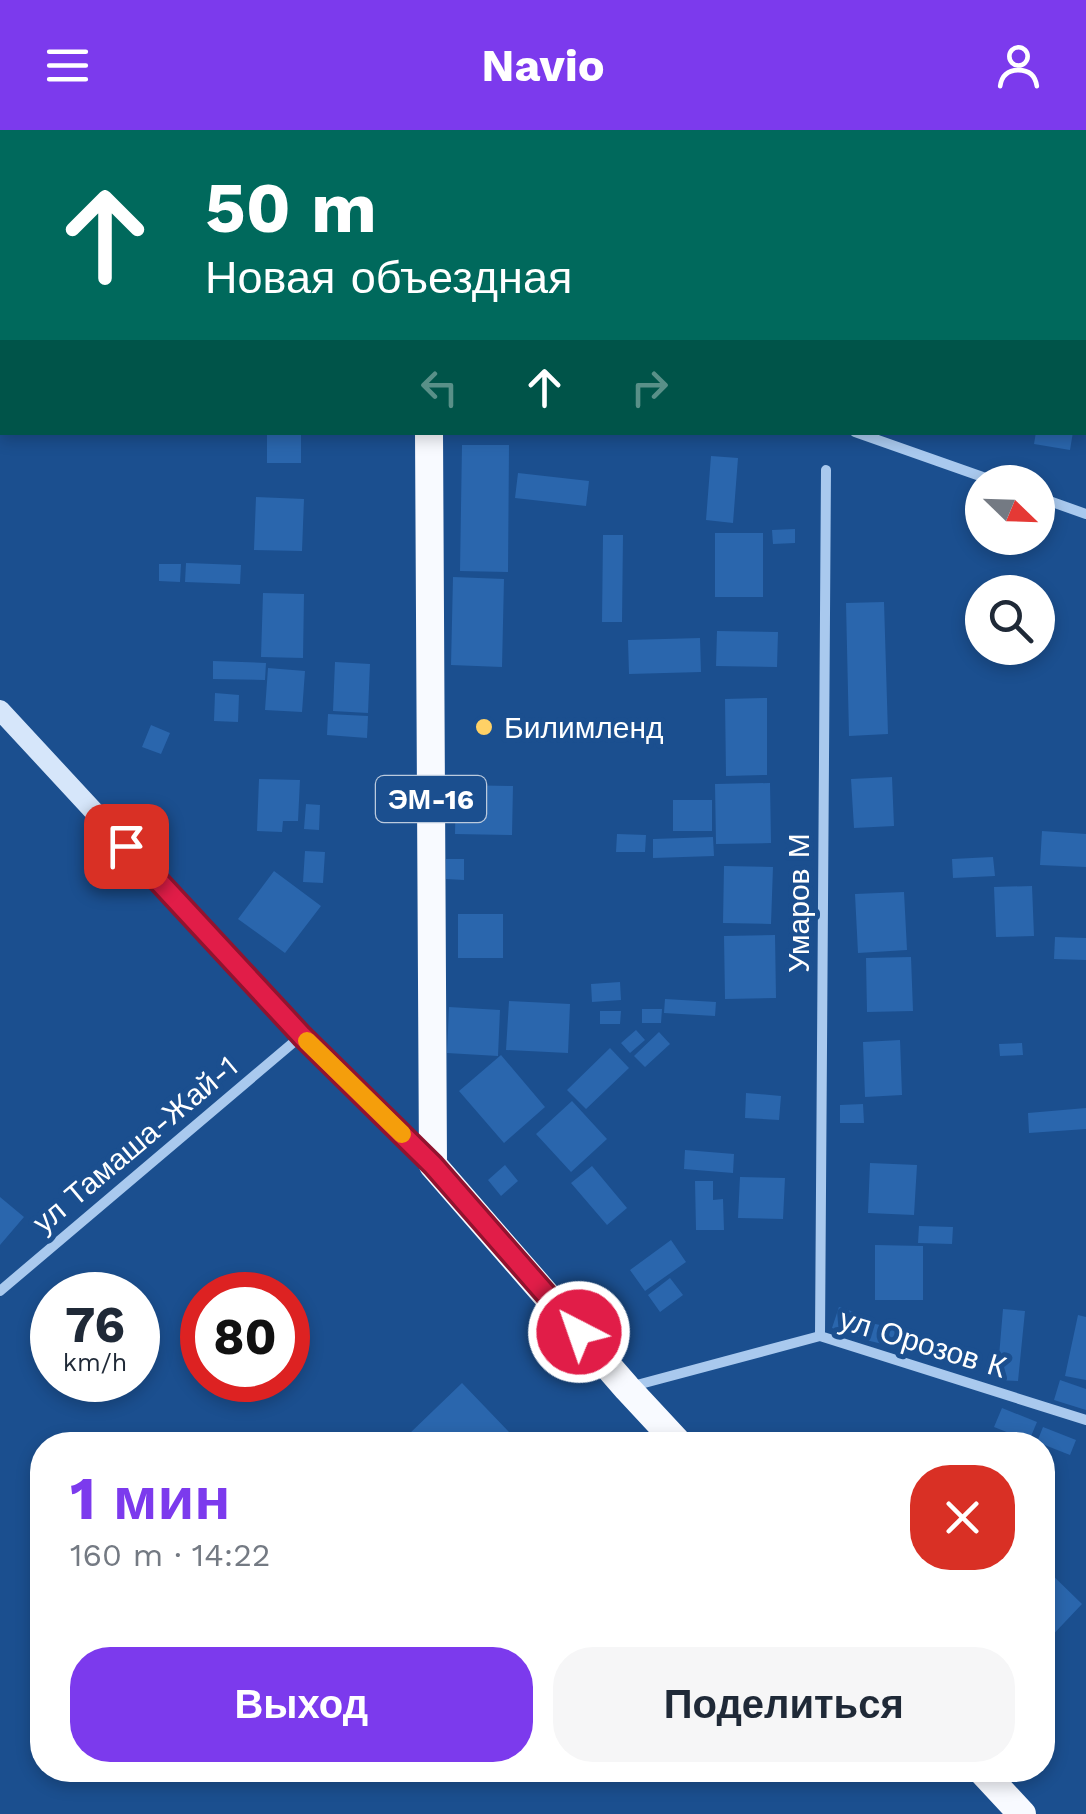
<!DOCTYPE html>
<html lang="ru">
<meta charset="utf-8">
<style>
:root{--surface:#fff;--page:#f6f6f7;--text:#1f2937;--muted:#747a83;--accent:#7c3aed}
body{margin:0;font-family:"Work Sans",sans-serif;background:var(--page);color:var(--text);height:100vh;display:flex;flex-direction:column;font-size:38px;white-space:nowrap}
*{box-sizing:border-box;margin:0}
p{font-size:32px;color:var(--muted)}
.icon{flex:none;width:55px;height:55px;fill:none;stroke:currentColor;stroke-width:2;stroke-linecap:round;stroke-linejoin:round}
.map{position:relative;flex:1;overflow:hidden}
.side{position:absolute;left:30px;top:1302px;width:1025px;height:350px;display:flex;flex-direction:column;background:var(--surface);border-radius:40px;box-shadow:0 5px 15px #0003}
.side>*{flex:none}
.banner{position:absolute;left:0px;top:0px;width:1088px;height:305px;box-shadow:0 5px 15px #0003;background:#00695c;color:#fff;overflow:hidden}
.needle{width:65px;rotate:113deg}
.fabs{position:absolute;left:965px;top:335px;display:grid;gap:20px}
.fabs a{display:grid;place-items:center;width:90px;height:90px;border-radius:50%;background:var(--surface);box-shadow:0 5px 15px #0003;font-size:50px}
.speed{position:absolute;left:30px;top:1142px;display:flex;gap:20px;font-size:50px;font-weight:700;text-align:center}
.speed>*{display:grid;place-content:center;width:130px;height:130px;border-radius:50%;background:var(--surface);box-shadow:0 5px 15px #0003;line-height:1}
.speed small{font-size:25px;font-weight:400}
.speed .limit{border:15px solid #d22;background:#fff;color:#111}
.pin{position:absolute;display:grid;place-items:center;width:85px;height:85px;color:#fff;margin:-42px;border-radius:20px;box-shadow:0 5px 15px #0006}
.me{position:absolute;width:110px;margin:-55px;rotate:319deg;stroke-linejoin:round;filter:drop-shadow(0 0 8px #0008)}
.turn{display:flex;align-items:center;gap:35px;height:210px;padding:0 40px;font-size:45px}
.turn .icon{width:130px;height:130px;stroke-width:2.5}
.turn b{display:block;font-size:70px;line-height:85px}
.lanes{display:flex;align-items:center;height:95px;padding:0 40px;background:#0003;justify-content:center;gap:50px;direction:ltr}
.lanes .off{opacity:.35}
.round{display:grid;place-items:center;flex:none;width:105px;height:105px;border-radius:40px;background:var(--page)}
.summary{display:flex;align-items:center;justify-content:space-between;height:170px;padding:0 40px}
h1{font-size:60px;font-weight:700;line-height:75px;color:var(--accent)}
.primary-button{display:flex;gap:20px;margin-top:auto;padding:20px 40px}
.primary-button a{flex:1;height:115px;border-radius:40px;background:var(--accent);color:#fff;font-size:40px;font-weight:700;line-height:115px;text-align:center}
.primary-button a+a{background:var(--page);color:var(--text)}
header{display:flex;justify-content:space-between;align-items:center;height:130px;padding:0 40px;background:var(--accent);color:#fff;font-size:45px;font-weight:700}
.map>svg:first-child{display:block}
.building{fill:#2a66ad}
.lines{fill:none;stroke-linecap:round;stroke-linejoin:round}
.minor{stroke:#a9c9ee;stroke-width:10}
.secondary{stroke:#d6e6fa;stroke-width:20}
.trunk{stroke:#f8faff;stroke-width:28}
.route-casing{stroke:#92132f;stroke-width:25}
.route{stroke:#e11d48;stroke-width:18}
.slow{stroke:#f59e0b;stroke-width:18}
.poi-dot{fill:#ffd166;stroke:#1b4f8f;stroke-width:4}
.labels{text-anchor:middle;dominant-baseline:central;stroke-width:10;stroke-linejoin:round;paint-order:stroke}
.shield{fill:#1b4f8f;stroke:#bbcadd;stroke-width:2.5}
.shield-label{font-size:28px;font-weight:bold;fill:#fff}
.poi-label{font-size:30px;fill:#fff;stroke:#1b4f8f;text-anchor:start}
.street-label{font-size:30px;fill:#fff;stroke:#1b4f8f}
</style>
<header><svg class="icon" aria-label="menu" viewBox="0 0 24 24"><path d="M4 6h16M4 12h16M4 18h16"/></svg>Navio<svg class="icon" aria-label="person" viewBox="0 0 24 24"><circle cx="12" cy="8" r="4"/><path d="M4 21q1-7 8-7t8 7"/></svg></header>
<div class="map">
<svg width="1086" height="1684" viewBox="0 0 1086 1684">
<rect width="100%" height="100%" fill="#1b4f8f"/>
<path class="building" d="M267 302H301V333H267Z
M1036 302H1073L1070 320 1034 314Z
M462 315H509L508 442 460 441Z
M711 326 738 328 733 393 706 390Z
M518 343 589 351 586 376 515 368Z
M256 367 304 369 302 421 254 420Z
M795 399V413L773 414 772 400Z
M715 403H763V467H715Z
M603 405H623L622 492H602Z
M186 433 241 435 240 454 185 452Z
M159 434H181L180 452 159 451Z
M453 447 504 449 502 537 451 535Z
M263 463 304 464 303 528 261 527Z
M884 472 888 604 849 606 846 473Z
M717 501 778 502 777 537 716 536Z
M700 508 701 542 629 544 628 510Z
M213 531 266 533 265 550 213 549Z
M335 532 370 534 368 583 333 581Z
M268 538 305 541 302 582 265 580Z
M215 563 239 565 238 592 214 591Z
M767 568V645L726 646 725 569Z
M328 584 368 586 367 608 327 605Z
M151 595 170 603 161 624 142 617Z
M892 647 894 696 854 698 851 649Z
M259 649 300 650 298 691H283L282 702 257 701Z
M770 653 771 713 716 714 715 654Z
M456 655 513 656 512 705 455 704Z
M673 670H712V701H673Z
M306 674 320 675 319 700 304 699Z
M1042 701 1086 704V737L1040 735Z
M617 704 646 705 645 722H616Z
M713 707 714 726 653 728V709Z
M305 721 325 722 323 753 303 752Z
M993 727 995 746 953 748 952 729Z
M446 729H464V750L446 749Z
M724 736 773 737 771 794 723 793Z
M274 741 321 776 285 823 238 789Z
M1032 756 1034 806 996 807 994 757Z
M904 762 907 820 858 823 855 764Z
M458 784H503V828H458Z
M775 805 776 868 725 869 724 806Z
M1055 807 1086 808V830L1054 829Z
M911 827 913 881 867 882 866 828Z
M620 852 621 870 592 872 591 854Z
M665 869 716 872 715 886 664 883Z
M509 871 570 874 568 923 506 920Z
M449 877 500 880 498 926 447 923Z
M642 879H662L661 893H642Z
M600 881H621L620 894H600Z
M636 900 645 910 630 923 621 913Z
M659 902 670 914 645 937 634 926Z
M900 910 902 965 865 967 863 912Z
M1022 913 1023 925 1000 926 999 914Z
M610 918 629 938 586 979 567 960Z
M501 925 545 977 504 1013 459 961Z
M746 963 781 966 779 990 745 988Z
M572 971 607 1009 571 1042 536 1004Z
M863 974 864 993H840V975Z
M1086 978V999L1029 1003 1028 983Z
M685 1020 734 1024 733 1043 684 1039Z
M870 1033 917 1035 914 1085 868 1083Z
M505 1035 518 1051 501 1066 488 1050Z
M592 1036 627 1078 607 1095 571 1053Z
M740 1047 785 1048 783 1089 738 1088Z
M695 1051H713V1070L723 1069 724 1100H696Z
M0 1067 24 1087 0 1115Z
M919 1096 953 1097 952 1114 918 1113Z
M671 1110 686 1132 645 1161 630 1140Z
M875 1115 923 1116V1170H875Z
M670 1148 683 1165 660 1182 648 1165Z
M839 1177 866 1186 859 1207 832 1198Z
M1003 1179 1025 1181 1018 1251 997 1250Z
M1078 1185 1086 1187V1250L1065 1246Z
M871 1193 911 1202 907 1220 866 1210Z
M1060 1250 1086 1259V1280L1054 1270Z
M462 1253 509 1302 495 1315H418L408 1305Z
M1002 1278 1037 1292 1029 1311 994 1297Z
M1043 1297 1076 1310 1070 1325 1037 1312Z
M1042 1435 1082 1474 1046 1512 1042 1508Z"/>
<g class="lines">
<path class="minor" d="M860 2V0
M855 302 997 352
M1038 367 1086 384
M0 1161 301 906
M820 1206 826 340
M633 1256 820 1206 1086 1290"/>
<path class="secondary" d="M0 580 301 905 433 1035"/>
<path class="trunk" d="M429 0V2
M429 302 433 1035 627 1258 680 1315
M981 1640 1022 1684"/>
</g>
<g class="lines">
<g class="route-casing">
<path id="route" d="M126 716 302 906 433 1035 579 1202"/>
</g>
<use href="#route" class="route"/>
<path class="slow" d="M307 911 402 1004"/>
</g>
<circle class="poi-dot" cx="484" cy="597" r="10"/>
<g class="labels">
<rect class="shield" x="376" y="646" width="110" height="46" rx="8"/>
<g class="shield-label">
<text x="431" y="669">ЭМ-16</text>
</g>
<g class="poi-label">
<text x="504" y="597">Билимленд</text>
</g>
<g class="street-label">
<text transform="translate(798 773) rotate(-90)">Умаров М</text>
<text transform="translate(135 1014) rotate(-40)">ул Тамаша-Жай-1</text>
<text transform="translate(923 1213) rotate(17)">ул Орозов К</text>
</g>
</g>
</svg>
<div class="fabs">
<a><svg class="needle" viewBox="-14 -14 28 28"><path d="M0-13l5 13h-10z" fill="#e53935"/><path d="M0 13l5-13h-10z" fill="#747a83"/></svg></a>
<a><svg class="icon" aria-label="search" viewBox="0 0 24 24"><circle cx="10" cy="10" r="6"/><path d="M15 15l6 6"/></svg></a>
</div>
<div class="speed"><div>76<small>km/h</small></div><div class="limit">80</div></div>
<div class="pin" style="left:126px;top:716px;background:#d93025"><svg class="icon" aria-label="arrive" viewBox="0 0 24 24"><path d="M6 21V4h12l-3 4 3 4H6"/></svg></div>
<svg class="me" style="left:579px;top:1202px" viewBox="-20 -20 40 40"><circle r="17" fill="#e11d48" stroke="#fff" stroke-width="3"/><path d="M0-11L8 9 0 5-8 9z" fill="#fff"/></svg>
<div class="banner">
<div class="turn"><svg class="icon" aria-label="ahead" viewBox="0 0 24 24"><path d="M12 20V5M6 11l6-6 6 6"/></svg><div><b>50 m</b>Новая объездная</div></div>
<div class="lanes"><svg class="icon off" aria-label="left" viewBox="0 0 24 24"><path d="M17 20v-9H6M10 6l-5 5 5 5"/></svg><svg class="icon" aria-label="ahead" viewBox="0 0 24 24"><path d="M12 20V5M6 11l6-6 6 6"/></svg><svg class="icon off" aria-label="right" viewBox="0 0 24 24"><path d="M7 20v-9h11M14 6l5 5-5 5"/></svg></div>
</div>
<section class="side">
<div class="summary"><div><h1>1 мин</h1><p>160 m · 14:22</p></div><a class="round" style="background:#d93025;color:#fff"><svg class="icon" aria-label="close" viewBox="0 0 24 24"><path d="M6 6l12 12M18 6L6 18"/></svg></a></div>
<div class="primary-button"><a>Выход</a><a>Поделиться</a></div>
</section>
</div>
